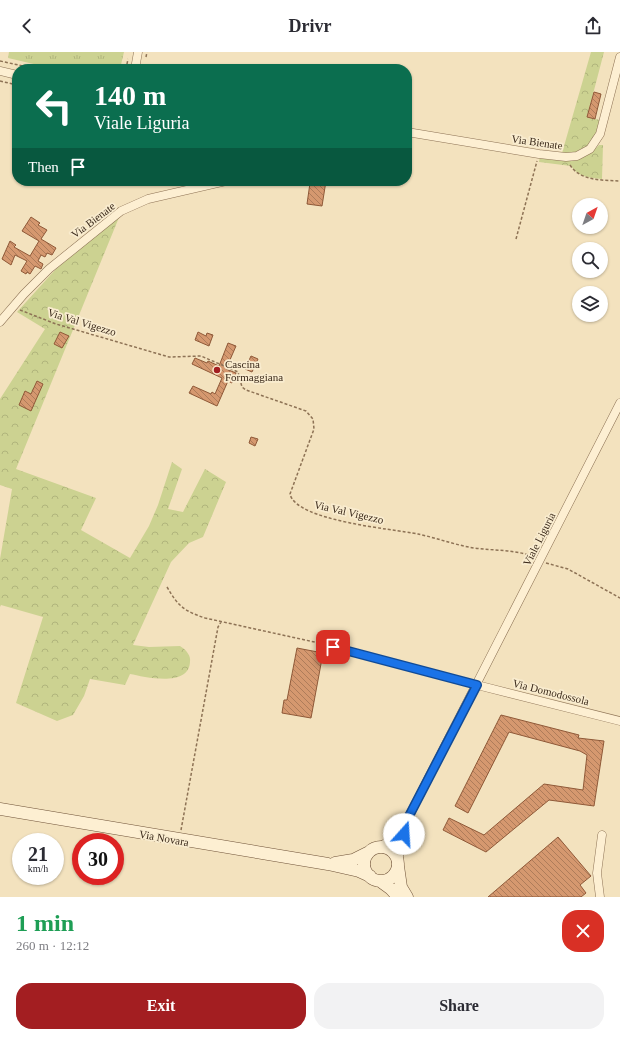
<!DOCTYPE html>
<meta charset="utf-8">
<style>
:root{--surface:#fff;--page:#f2f2f3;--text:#2b2b33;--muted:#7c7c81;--accent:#a31e21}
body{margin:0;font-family:"Times New Roman",serif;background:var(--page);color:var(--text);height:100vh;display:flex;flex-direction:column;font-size:15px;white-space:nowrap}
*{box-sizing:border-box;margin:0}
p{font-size:13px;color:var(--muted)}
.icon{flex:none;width:22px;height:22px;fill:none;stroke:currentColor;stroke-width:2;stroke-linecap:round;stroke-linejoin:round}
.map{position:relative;height:845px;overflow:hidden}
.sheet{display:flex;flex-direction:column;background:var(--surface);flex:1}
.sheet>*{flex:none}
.banner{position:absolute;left:12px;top:12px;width:400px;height:122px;border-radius:16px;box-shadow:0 1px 3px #0004;background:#0b6e4f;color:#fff;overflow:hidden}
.needle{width:26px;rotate:40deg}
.buttons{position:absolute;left:572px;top:146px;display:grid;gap:8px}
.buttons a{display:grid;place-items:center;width:36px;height:36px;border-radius:50%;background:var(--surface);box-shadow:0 1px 3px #0004;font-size:20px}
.speed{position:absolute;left:12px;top:781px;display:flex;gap:8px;font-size:20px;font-weight:700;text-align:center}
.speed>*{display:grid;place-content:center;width:52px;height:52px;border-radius:50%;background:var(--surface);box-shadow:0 1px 3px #0004;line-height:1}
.speed small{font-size:10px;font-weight:400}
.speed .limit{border:6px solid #d22;background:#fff;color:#111}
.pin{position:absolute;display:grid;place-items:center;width:34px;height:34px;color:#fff;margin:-17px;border-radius:8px;box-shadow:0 2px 6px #0006}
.me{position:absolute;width:44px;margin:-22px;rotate:19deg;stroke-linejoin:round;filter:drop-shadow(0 0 3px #0008)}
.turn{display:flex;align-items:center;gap:14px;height:84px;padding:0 16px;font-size:18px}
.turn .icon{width:52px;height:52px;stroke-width:2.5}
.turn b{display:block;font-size:28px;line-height:34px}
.then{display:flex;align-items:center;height:38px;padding:0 16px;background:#0003;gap:8px;font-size:15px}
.round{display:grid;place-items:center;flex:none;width:42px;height:42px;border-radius:16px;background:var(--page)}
.summary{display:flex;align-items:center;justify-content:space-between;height:68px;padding:0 16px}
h1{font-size:24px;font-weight:800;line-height:30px;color:#1e9e55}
.button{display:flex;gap:8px;margin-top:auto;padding:8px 16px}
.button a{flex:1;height:46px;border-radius:16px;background:var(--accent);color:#fff;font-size:16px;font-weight:800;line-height:46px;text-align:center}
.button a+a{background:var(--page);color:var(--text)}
header{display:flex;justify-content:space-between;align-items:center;height:52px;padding:0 16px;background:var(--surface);font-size:18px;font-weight:800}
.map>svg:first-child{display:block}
.grass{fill:url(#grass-tufts)}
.forest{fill:url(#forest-crowns)}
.building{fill:url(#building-back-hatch);stroke:#8f5938}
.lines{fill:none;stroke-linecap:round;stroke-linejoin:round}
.lane-casing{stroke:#8d7255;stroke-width:5}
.street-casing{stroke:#8d7255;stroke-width:9}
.secondary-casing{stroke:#6f5238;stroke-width:13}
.path{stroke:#8d7255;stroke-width:1.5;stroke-dasharray:3 2;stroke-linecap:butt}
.lane{stroke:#fdefd2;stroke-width:4}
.street{stroke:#fdefd2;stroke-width:8}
.secondary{stroke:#fdefd2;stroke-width:12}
.route-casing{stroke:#114b97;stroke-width:10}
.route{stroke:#1a73e8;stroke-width:7}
.poi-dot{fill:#a31e21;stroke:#f9eccf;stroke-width:1.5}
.labels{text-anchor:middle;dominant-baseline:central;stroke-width:3.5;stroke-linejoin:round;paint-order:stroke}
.street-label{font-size:11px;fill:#3b2a1b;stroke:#f9eccf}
.poi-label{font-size:11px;fill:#3b2a1b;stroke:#f9eccf;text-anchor:start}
</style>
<header><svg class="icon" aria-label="back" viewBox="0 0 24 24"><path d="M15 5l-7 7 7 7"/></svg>Drivr<svg class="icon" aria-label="share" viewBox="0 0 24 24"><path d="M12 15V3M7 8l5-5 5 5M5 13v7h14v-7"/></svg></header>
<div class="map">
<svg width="620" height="845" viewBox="0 0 620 845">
<defs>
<pattern id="grass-tufts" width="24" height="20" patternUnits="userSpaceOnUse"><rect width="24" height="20" fill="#ccd291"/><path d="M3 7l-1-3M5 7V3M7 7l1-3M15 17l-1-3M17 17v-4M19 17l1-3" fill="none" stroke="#b0b47c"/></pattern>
<pattern id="forest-crowns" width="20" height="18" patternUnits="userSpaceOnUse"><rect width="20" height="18" fill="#ccd291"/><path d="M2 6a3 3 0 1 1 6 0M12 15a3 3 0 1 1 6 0" fill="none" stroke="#b0b47c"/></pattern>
<pattern id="building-back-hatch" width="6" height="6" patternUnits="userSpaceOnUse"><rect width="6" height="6" fill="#d5986f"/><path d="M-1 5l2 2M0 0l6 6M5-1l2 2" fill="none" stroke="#ae7c5a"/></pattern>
</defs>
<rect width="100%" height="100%" fill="#f3e2be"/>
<path class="grass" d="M9 0H124L120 17H55L8 6Z"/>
<path class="forest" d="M591 0H604L587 65 600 68C595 91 586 103 562 101Z
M599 93H603L602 127C590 126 578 125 571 114L539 110 540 104 591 101Z
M120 163 16 417 96 446 81 478 130 506 149 474 158 453 172 410 182 417 168 457 183 460 205 417 226 430 203 485 189 491 171 510 133 593 149 595 180 594C185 597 191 603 190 609 190 636 145 625 130 622L125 633 90 627 84 644 73 663 57 669 16 651 43 565 1 553 0 555V507L12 437 0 433V347L45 277 17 260 55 218Z"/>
<path class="building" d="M594 40 601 42 595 67 587 65Z
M316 129H326L322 154 307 152 310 131 317 133Z
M31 165 40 171 38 173 47 178 41 187 56 196 52 203 47 201 45 205 41 203 38 209 43 212 41 217 35 214 30 222 27 220 26 222 21 219 27 209 15 203 11 213 2 207 10 189 16 193 14 195 30 204 39 189 22 179Z
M60 280 69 284 62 296 54 292Z
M198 280 206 284 207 281 213 283 209 294 195 288Z
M228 291 236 294 226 317 236 321 232 331 228 329 217 354 189 341 193 334 211 342 212 340 215 342 222 326 192 312 195 306 207 311 208 309 219 314Z
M251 304 258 307 252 320 245 317Z
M37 329 43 332 31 359 19 353 25 339 31 342Z
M251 385 258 387 255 394 249 391Z
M297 596 323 601 311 666 282 661 284 648H287Z
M501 663 579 683 578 686 604 689 594 754 549 748 486 800 443 778 449 766 484 783 544 732 583 738 587 703 580 699 509 680 468 761 455 754Z
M558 785 591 824 580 833 586 841 581 845H488Z"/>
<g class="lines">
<g class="lane-casing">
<path id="lane" d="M333 595 476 632"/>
</g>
<g class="street-casing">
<path id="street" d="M135 17 138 0
M0 19 17 23
M407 80 539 102 566 105 577 104 590 97 600 82 620 5
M0 270 24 242 49 217 121 159 148 147 226 129
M477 633 620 669
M380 796 391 786 405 770
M398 808 408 766 620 351
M600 845 597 821 602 783"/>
</g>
<g class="secondary-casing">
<path id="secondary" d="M0 757 328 812 359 819 370 824
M364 812a17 17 0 1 1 34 0a17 17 0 1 1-34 0Z
M335 811 353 808 369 800
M398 814 401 835 407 845
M380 829 391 837 398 845"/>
</g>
<path class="path" d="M146 5 147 0
M0 9 37 17
M126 17 128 7
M0 29 17 33
M570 113C580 129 602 128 620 129
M516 187 537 109
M20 258 56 272 169 305 201 304 238 320 242 335 246 338 306 359 313 367 314 377 290 442C296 469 393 477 418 482 437 486 455 493 474 496 495 499 514 497 534 505
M546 511 568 517 620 546
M167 535C178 554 184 559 205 566L328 593
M181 778 218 575 221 570"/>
<use href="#lane" class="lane"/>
<use href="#street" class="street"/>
<use href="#secondary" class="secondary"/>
</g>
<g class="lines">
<g class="route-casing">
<path id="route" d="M333 595 477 633 408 766 404 782"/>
</g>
<use href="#route" class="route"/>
</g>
<circle class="poi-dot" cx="217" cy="318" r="4"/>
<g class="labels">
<g class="street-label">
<text transform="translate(537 90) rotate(8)">Via Bienate</text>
<text transform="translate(93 168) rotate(-37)">Via Bienate</text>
<text transform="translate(82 270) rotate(17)">Via Val Vigezzo</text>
<text transform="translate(349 460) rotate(13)">Via Val Vigezzo</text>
<text transform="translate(539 487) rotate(-63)">Viale Liguria</text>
<text transform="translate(551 640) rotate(14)">Via Domodossola</text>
<text transform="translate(164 786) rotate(10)">Via Novara</text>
</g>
<g class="poi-label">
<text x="225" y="312">Cascina<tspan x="225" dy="13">Formaggiana</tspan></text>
</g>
</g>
</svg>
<div class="buttons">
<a><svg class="needle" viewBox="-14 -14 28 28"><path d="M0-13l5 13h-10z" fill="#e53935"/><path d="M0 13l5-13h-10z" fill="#7c7c81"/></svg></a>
<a><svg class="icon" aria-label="search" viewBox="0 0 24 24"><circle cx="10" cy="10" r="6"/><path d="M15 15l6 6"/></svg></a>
<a><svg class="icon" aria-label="layers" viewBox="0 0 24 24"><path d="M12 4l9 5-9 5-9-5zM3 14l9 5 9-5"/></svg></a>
</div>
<div class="speed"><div>21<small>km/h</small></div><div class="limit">30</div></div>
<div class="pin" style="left:333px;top:595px;background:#d93025"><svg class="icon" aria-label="arrive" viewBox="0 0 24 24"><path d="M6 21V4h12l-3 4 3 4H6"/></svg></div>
<svg class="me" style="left:404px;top:782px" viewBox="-20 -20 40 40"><circle r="19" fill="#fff"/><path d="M0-13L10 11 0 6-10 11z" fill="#1a73e8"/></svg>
<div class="banner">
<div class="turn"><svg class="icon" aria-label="left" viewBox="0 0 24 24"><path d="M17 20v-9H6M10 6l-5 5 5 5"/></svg><div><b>140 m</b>Viale Liguria</div></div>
<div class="then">Then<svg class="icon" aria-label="arrive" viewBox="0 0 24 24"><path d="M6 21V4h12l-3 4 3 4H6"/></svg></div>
</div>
</div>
<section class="sheet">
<div class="summary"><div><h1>1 min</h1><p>260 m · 12:12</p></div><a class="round" style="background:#d93025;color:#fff"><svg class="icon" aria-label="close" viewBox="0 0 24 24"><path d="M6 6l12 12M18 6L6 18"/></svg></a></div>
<div class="button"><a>Exit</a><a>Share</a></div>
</section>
